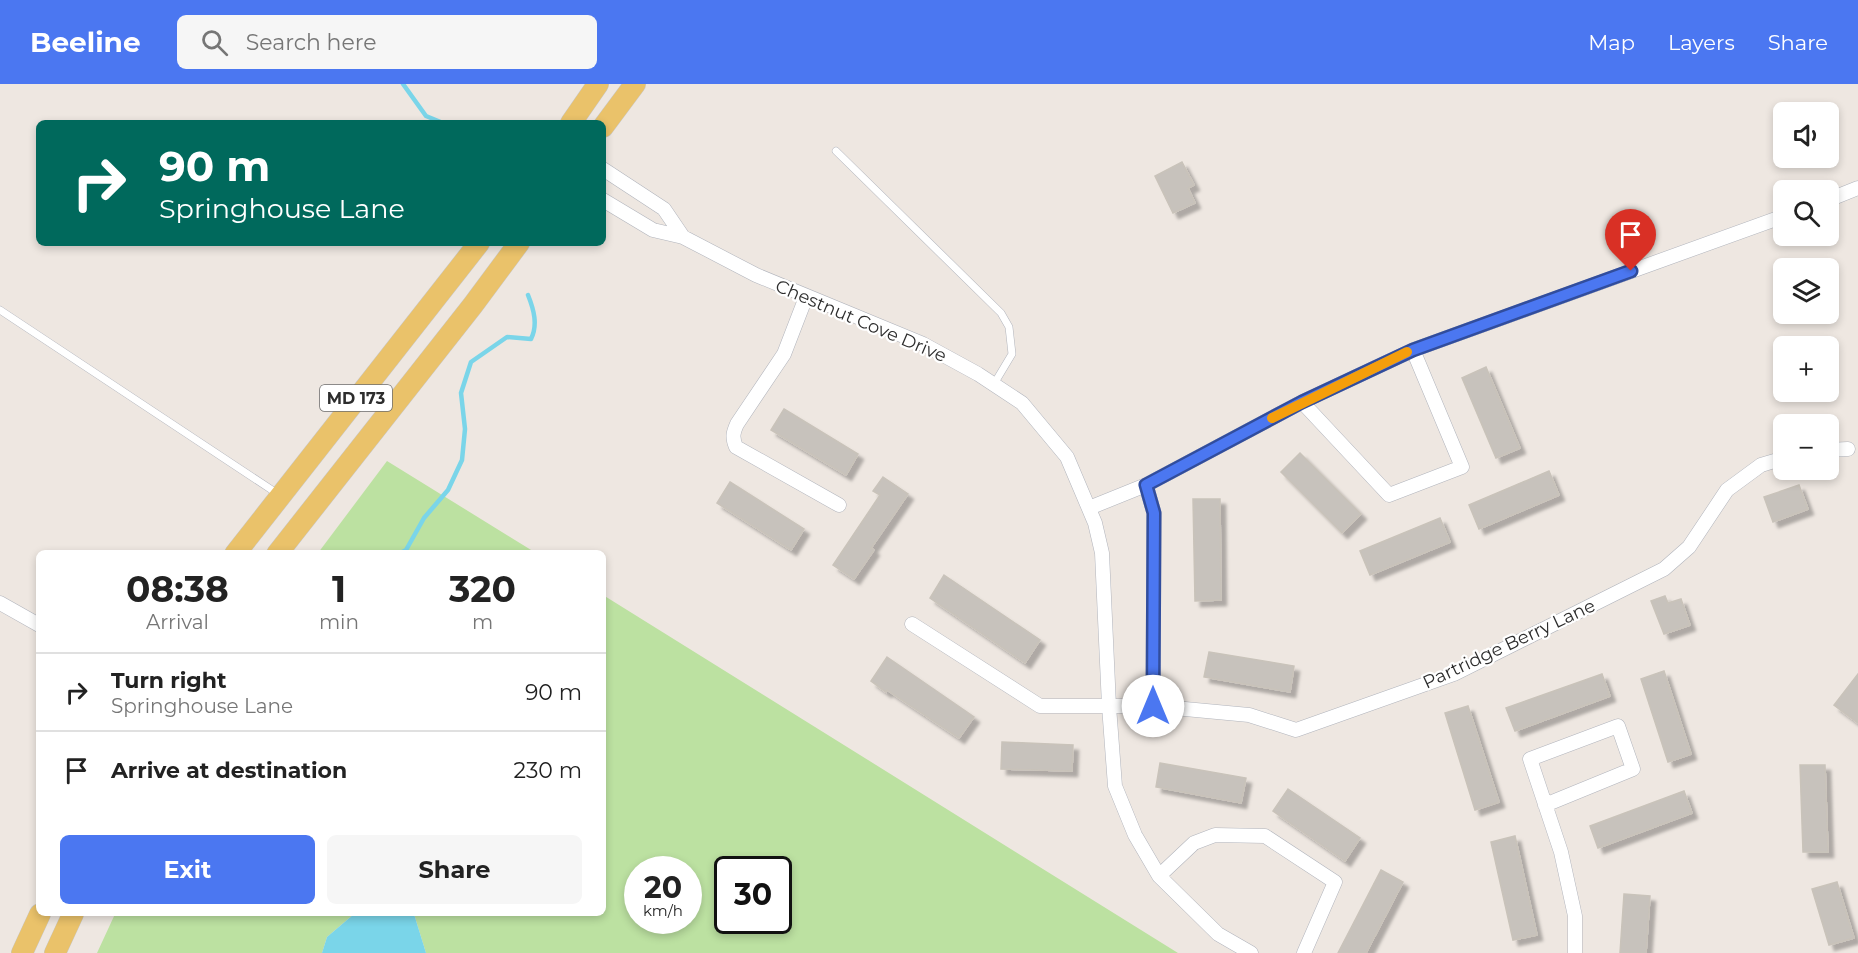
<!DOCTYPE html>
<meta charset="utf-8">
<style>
:root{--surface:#fff;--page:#f6f6f6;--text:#222;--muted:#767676;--line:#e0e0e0;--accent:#4b77f1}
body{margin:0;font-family:Montserrat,sans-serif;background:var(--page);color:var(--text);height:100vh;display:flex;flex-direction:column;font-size:22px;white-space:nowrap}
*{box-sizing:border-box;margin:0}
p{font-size:20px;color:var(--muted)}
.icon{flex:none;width:33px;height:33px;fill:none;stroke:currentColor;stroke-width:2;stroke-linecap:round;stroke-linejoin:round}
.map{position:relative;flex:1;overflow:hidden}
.panel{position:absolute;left:36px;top:466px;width:570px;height:366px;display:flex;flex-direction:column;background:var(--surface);border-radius:9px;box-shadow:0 3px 9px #0003}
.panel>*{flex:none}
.guide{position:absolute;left:36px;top:36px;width:570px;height:126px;border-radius:9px;box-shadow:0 3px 9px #0003;background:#00695c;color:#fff;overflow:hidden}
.controls{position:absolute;left:1773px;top:18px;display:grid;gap:12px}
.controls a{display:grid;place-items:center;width:66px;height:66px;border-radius:9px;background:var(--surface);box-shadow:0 3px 9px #0003;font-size:30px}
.speed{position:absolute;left:624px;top:772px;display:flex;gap:12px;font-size:30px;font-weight:700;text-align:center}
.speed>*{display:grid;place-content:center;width:78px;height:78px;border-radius:50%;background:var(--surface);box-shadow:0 3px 9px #0003;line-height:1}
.speed small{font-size:15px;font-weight:400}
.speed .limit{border:3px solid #111;border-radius:9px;background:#fff;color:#111}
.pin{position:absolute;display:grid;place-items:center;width:51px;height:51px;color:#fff;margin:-62px -26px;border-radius:50% 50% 50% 0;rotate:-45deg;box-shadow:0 0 6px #0007}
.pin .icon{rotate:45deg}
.me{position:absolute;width:66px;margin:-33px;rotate:0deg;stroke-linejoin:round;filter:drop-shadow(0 0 4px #0008)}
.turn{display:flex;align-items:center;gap:21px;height:126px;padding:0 24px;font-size:27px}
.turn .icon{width:78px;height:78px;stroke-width:2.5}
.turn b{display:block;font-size:42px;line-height:51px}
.eta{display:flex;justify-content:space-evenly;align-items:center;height:102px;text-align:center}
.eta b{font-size:36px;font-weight:700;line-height:42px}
.cta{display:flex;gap:12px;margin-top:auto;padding:12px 24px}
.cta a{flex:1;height:69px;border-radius:9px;background:var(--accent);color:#fff;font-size:24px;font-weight:700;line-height:69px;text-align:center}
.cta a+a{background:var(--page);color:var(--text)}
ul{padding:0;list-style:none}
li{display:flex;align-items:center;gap:18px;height:78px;padding:0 24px;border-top:2px solid var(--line)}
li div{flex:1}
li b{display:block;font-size:22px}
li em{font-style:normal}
header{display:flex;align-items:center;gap:36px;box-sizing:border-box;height:84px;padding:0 30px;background:var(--accent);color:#fff}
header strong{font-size:28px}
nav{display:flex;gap:33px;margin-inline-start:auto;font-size:21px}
.search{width:420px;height:54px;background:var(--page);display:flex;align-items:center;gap:15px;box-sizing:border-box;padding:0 21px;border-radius:9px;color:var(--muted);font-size:22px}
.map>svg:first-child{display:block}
.green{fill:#bce1a1;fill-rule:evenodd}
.water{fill:#7ad5e9}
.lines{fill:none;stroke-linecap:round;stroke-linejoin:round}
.stream{stroke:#7ad5e9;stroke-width:4.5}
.building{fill:#c7c2bc;stroke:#c9c3ba;stroke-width:1.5;filter:url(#shadow)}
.lane-casing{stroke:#b1b4bc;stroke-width:8}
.street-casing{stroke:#b1b4bc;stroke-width:15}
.primary-casing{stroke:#c8c8c8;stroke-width:22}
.lane{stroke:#fff;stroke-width:7}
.street{stroke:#fff;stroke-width:14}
.primary{stroke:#eac26a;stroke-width:21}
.route-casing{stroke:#314d9d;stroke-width:15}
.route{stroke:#4b77f1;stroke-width:10}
.slow{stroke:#f59e0b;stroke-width:10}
.labels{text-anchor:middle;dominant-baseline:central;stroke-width:4.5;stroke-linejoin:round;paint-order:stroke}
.shield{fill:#fff;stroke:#6c6c6c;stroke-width:1.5}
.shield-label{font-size:16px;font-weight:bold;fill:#2d2d2d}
.street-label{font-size:18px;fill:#2d2d2d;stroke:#fff}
</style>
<header>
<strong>Beeline</strong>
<div class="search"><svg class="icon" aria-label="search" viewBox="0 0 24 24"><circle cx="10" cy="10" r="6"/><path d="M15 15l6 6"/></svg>Search here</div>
<nav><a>Map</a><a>Layers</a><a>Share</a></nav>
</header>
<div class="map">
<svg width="1858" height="869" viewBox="0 0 1858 869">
<defs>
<filter id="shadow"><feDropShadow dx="5.5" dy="5.5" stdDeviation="1.5" flood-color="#0004"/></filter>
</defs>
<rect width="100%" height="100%" fill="#eee7e1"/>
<path class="green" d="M387 377 536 469H318Z
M603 511 1178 869H426L414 830H603ZM638 786H688V837H638ZM728 786H778V837H728Z
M115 830H354L327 853 322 869H97Z"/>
<path class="water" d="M354 830H414L426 869H322L327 853Z"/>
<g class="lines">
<path class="stream" d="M403 0 426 32 443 39
M399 470 406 466 424 434 448 406 462 376 465 345 461 309 471 278 507 253 531 255C538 241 534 226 528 211"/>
</g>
<path class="building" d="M1182 78 1194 101 1188 104 1195 119 1173 129 1155 92Z
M1486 283 1520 364 1496 374 1462 294Z
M784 325 858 370 846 391 771 346Z
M1300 369 1361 430 1342 449 1281 388Z
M1549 387 1559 411 1479 445 1469 421Z
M883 393 908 410 871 464 874 466 854 495 833 481 880 411 873 407Z
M730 398 804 445 791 466 717 419Z
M1799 401 1808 425 1773 438 1764 413Z
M1193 415H1220L1221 516 1195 517Z
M1440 434 1450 458 1370 491 1360 467Z
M944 491 1040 556 1025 579 930 514Z
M1665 512 1668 519 1681 515 1690 541 1664 550 1651 517Z
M1209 568 1294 582 1290 608 1204 593Z
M887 573 974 633 959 654 887 606 886 608 871 597Z
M1664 587 1691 670 1668 678 1641 595Z
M1602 590 1610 612 1515 647 1506 624Z
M1858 590V639L1834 621Z
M1468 622 1499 718 1475 726 1445 629Z
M1002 658 1073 661 1072 687 1001 685Z
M1160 679 1246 694 1241 719 1156 703Z
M1800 681H1825L1828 768H1803Z
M1288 705 1360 754 1345 777 1273 727Z
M1684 707 1692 729 1598 764 1590 742Z
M1515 752 1537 851 1513 856 1491 758Z
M1381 786 1403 798 1366 869H1338Z
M1837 798 1854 854 1829 861 1812 805Z
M1624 810 1650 812 1646 869H1620Z"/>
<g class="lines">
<g class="lane-casing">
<path id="lane" d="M836 67 1001 229 1009 243 1012 270 994 300
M0 226 278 410"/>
</g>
<g class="street-casing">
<path id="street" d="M603 85 664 125 683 153
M603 116 653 146 683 153 756 191 923 260 978 290 1022 319 1067 373 1095 439 1102 469 1109 622 1115 702 1135 751 1159 792 1218 850 1251 869
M1828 116 1858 104
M806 213 784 270 737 340C733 349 732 353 736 363L839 421
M1302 318 1389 411 1462 383 1413 266
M1828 366 1848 365
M1089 424 1146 401 1302 318 1413 266 1784 132
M0 519 39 541
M912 540 1040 622H1153L1154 429 1146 401
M1153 622 1249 631 1296 646 1454 590 1664 485 1689 463 1727 406 1761 381 1784 374
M1545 721 1633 685 1618 642 1530 675 1561 768 1575 832V869
M1159 792 1194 759 1215 751 1265 752 1335 798 1304 869"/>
</g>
<g class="primary-casing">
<path id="primary" d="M571 39 598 0
M603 43 635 0
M235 470 479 159
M277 470 473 221 519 159
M22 869 40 830
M55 869 73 830"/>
</g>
<use href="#lane" class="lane"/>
<use href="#street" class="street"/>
<use href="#primary" class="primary"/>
</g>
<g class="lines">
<g class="route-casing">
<path id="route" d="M1153 622 1154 429 1146 401 1302 318 1413 266 1631 187"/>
</g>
<use href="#route" class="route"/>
<path class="slow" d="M1272 334 1407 268"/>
</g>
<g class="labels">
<rect class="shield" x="320" y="301" width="72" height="26" rx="4.5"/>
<g class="shield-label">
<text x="356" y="314">MD 173</text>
</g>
<g class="street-label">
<text transform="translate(861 237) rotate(23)">Chestnut Cove Drive</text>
<text transform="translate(1509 560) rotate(-25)">Partridge Berry Lane</text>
</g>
</g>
</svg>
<div class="controls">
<a><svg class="icon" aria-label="sound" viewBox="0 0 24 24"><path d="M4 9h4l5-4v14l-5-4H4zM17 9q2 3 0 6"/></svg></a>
<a><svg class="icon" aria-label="search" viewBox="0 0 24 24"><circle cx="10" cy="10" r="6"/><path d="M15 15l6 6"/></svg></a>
<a><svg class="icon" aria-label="layers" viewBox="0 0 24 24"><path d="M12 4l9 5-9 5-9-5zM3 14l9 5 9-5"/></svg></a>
<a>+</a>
<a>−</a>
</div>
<div class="speed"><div>20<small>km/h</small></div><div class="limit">30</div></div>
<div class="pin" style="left:1631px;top:187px;background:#d93025"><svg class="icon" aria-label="arrive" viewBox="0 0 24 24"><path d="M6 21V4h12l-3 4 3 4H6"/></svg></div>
<svg class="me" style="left:1153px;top:622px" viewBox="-20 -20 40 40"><circle r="19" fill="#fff"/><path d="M0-13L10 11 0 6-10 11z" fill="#4b77f1"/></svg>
<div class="guide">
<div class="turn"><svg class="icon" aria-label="right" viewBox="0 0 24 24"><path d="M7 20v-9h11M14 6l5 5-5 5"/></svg><div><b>90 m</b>Springhouse Lane</div></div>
</div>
<section class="panel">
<div class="eta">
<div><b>08:38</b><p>Arrival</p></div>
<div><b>1</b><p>min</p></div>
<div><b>320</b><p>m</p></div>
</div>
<ul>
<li><svg class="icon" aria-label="right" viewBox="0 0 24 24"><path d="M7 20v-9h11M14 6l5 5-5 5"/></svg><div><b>Turn right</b><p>Springhouse Lane</p></div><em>90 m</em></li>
<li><svg class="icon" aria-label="arrive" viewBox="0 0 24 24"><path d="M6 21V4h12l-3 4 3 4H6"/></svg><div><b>Arrive at destination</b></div><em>230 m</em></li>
</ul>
<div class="cta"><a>Exit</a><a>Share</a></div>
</section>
</div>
